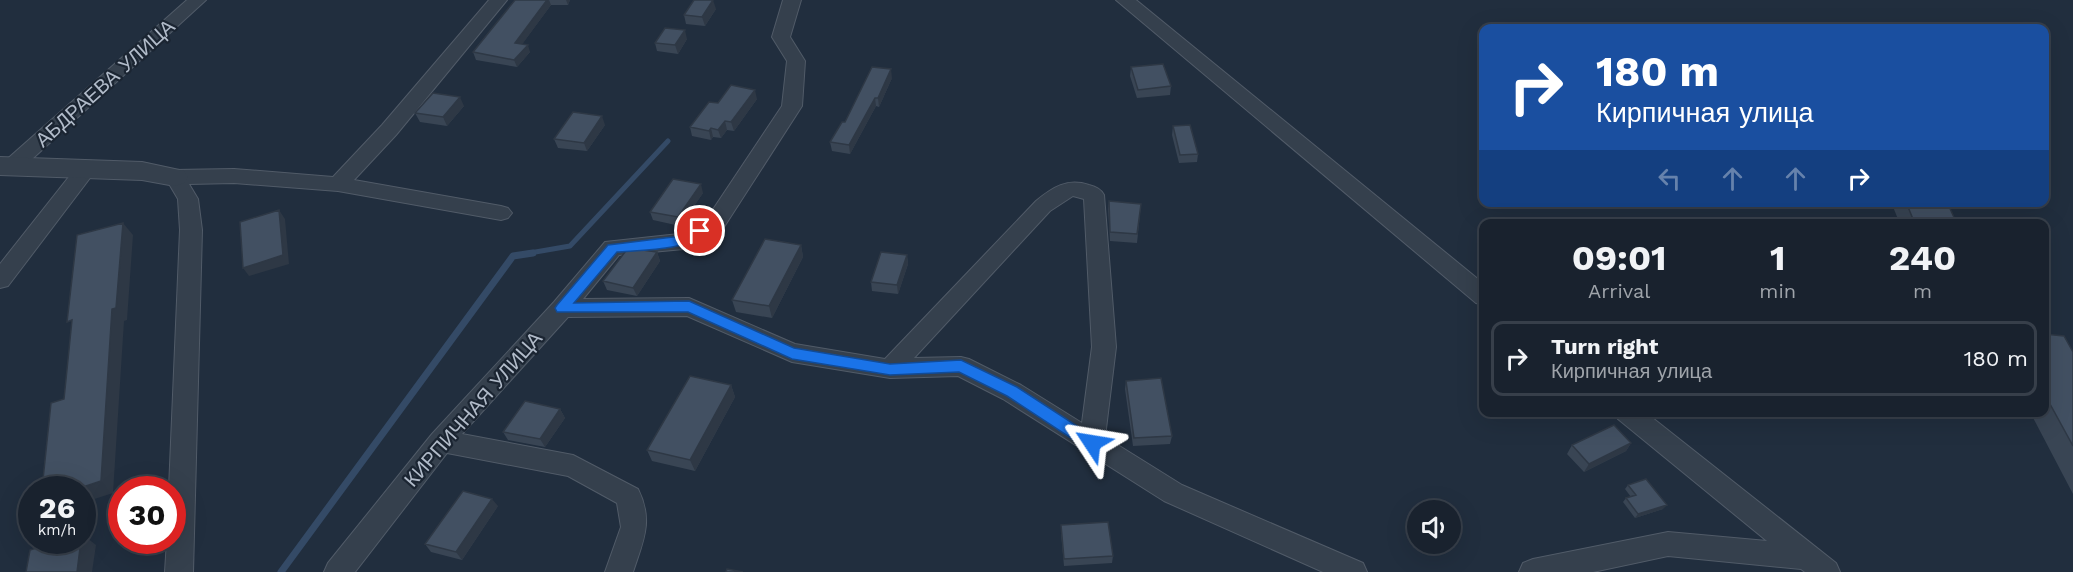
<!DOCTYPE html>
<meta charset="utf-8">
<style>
:root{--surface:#19222e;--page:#222a36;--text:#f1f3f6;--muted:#9fa4aa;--line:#373f4a}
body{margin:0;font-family:"Work Sans",sans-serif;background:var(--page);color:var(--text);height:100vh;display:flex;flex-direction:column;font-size:22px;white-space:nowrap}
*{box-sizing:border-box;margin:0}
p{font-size:20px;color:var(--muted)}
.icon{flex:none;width:33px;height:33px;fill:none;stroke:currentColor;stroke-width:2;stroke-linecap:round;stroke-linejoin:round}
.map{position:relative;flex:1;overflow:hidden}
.panel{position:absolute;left:1479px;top:219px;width:570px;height:198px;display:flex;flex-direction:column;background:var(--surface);border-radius:12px;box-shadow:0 6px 24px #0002,0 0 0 2px var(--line)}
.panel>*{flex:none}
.guide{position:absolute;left:1479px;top:24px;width:570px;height:183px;border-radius:12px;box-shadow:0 6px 24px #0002,0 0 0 2px var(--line);background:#1a4fa0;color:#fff;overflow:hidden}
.tools{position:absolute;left:1407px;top:500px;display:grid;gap:12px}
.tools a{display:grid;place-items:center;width:54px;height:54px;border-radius:50%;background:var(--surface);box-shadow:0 6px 24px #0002,0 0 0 2px var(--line);font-size:30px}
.speed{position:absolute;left:18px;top:476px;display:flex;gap:12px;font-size:30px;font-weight:700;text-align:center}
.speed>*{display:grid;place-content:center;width:78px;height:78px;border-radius:50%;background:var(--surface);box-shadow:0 6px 24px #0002,0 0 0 2px var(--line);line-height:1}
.speed small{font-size:15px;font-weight:400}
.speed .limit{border:9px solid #d22;background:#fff;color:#111}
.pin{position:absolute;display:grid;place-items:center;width:51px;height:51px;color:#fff;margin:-26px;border:3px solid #fff;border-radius:50%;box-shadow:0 2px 6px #0007}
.me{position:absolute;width:66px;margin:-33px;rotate:303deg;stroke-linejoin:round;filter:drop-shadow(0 0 4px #0008)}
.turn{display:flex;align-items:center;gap:21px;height:126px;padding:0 18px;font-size:27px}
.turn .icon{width:78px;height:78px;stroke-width:2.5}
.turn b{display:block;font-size:42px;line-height:51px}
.lanes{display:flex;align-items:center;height:57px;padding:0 18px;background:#0003;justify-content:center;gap:30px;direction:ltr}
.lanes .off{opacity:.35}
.eta{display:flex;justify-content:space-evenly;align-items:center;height:102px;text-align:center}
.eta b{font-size:36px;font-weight:700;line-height:42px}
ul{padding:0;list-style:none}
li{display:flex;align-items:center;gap:18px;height:75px;margin:0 12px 9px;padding:0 6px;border:3px solid var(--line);border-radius:12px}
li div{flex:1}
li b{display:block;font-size:22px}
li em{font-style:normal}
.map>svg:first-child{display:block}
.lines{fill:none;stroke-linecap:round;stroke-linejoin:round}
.stream-far1{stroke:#344a66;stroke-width:5}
.stream{stroke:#344a66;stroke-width:7}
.minor-casing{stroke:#515b68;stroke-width:2}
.tertiary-casing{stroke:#515b68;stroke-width:2}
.minor{fill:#35404d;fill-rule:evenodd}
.tertiary{fill:#35404d;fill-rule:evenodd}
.wall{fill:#394554}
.shaded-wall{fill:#2e3845}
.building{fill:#425062;stroke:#2e3845;stroke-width:1.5}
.route{fill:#1a73e8;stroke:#114b97;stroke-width:1.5}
.labels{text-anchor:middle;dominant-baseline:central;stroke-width:4.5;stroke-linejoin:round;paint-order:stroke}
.street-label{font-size:20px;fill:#b1bbc9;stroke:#1b2532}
</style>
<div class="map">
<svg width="2073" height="572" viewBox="0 0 2073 572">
<rect width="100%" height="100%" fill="#212e3e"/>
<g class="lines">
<path class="stream-far1" d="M524 254 570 246 668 141"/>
<path class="stream" d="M281 572 513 256 533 253"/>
<g class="minor-casing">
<path id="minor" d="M187 0H206L19 171 12 173 5 171 2 166 5 161Z
M489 0H507L396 135 354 180 501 206 508 208 512 213 508 218 501 220 338 191 234 183 189 184 198 199 202 230 193 572H165L167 540H172V489H169L180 230 178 199 165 177 168 172 175 170 234 169 333 177 382 125Z
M783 0H801L790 37 805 61 802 106 724 227 684 249 619 255 583 299 689 298 795 344 885 359 1036 201C1053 187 1067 178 1089 185 1096 187 1101 189 1104 195L1116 347 1105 437 1182 485 1363 563 1367 572H1323L1164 501 1003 399 958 376 890 378 792 362 687 316 568 317 462 434 573 455 638 489C654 521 643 541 633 572H605L621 527 617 503 568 476 447 453 355 572H324L328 563 432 434 554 302 605 242 679 234 708 217 782 106 787 61 772 37ZM1073 196 1084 199 1092 347 1082 423 1021 385 969 359 961 357 914 358 1050 211Z
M1116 0H1136L1484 284V305L1476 303Z
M86 162 93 164 96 169 93 174 8 286 0 288V264L79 164Z
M1615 412H1645L1836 563 1840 572H1805L1801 569 1668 556 1593 572H1519L1523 563 1533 559 1668 532 1767 541 1618 419Z"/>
</g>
<g class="tertiary-casing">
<path id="tertiary" d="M0 157 142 162 184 171 188 177 184 183 175 186 142 180 0 175Z"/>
</g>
<use href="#minor" class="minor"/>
<use href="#tertiary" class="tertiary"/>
</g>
<path class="wall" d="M515 0H570L568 5H551L522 44 530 52 517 67 476 60 473 52Z
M716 9 705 26 686 24 684 15Z
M687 39 678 54 657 51 655 43Z
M1131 67 1171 86 1170 95 1137 98 1130 76Z
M892 78 879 107 876 106 850 154 832 151 830 142 845 122Z
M757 99 734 131 727 130 721 138 713 137 711 140 692 136 690 127 718 103Z
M464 106 447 126 420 122 415 113Z
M605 125 587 151 558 148 554 139Z
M1173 126 1198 154 1197 162 1179 163 1172 135Z
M703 193 680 226 653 220 650 212Z
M1109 201 1141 204 1137 243 1110 241 1108 209Z
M1891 202H1947L1957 224H1900Z
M801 245 803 257 772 318 736 312 732 300Z
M657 252 660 261 637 296 607 290 603 281Z
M907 255 908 264 898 294 872 291 871 282Z
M2044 334 2073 352V494L2030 412H2044Z
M1126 381 1172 436 1170 444 1133 446 1125 389Z
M731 385 735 397 695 471 652 461 647 450Z
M560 409 565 418 545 447 508 440 503 432Z
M1631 443 1626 451 1584 472 1567 454 1572 445Z
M1628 485 1663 509 1635 518 1623 502 1626 498 1631 497 1625 489Z
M498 506 462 560 431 552 425 544Z
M1061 525 1113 556 1112 563 1064 566 1061 533Z"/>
<path class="shaded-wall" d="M547 0H549L551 5 518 50 515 43Z
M566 0H570L568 5Z
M713 0 716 9 705 26 702 17Z
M685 30 687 39 678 54 675 45Z
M528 45 530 52 517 67 514 60Z
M891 69 892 78 879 107 878 98Z
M755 90 757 99 734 131 731 122Z
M460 97 464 106 447 126 443 117Z
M875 98 876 106 850 154 849 145Z
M602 116 605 125 587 151 584 143Z
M725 121 727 130 721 138 718 130Z
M711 128 713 137 711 140 709 131Z
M701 184 703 193 680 226 678 217Z
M279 210 285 219 289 264 249 276 243 268Z
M123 223 133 235 127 320 124 321 113 493 82 503V489H77L112 309Z
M801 245 803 257 772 318 769 306Z
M657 252 660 261 637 296 633 288Z
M907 255 908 264 898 294 897 285Z
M731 385 735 397 695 471 690 460Z
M560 409 565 418 545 447 540 439Z
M1631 443 1626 451 1584 472 1589 464Z
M492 499 498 506 462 560 456 552Z
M1667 505 1663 509 1635 518 1638 514Z
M82 534 96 545 92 572H77L81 540H82Z"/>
<path class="building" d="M515 0H547L515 43 528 45 514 60 473 52Z
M694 0H713L702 17 684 15Z
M665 28 685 30 675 45 655 43Z
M1163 64 1171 86 1138 90 1131 67Z
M872 67 891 69 878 98H875L849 145 830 142 842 122H845Z
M731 85 755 90 731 122 725 121 718 130 711 128 709 131 690 127 709 102 718 103Z
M433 93 460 97 443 117 415 113Z
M573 112 602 116 584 143 554 139Z
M1190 125 1198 154 1180 155 1173 126Z
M673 179 701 184 678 217 650 212Z
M1109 201 1141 204 1137 234 1110 232Z
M1906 202H1947L1957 224H1915Z
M279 210 283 255 243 268 240 222Z
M123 223 116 308 112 309 101 481 77 489H42L51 403 64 399 72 320 67 322 77 235Z
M765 239 801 245 769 306 732 300Z
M628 248 657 252 633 288 603 281Z
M881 252 907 255 897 285 871 282Z
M2044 334 2064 336 2073 352V446L2044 393Z
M690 376 731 385 690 460 647 450Z
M1161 378 1172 436 1134 438 1126 381Z
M525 401 560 409 540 439 503 432Z
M1614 425 1631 443 1589 464 1572 445Z
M1646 479 1667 505 1638 514 1626 498 1636 495 1628 485Z
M463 491 492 499 456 552 425 544Z
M1108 522 1113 556 1064 559 1061 525Z
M61 540H81L77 572H26L30 550Z
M727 569 743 572H726Z"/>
<path class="route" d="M700 227 704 228 706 231C692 251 640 250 617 252L574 303 689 301 794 348 890 364 961 360 1017 387 1097 439 1099 443 1097 448 1092 450 1086 448 1007 396 959 372 890 375 792 359 688 312H557L555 308 557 305 608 245 681 236Z"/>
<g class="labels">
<g class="street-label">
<text transform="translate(105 83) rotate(-42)">АБДРАЕВА УЛИЦА</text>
<text transform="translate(473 409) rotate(-49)">КИРПИЧНАЯ УЛИЦА</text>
</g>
</g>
</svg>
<div class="tools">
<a><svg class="icon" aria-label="sound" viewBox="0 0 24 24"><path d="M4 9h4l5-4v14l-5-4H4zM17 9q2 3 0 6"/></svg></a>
</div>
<div class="speed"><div>26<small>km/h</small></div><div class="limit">30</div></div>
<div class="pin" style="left:700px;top:231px;background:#d93025"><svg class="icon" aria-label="arrive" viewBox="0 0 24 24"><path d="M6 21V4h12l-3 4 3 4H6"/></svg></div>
<svg class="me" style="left:1092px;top:443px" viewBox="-20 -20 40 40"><path d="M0-17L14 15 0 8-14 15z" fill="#1a73e8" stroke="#fff" stroke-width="4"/></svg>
<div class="guide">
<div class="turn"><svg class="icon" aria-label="right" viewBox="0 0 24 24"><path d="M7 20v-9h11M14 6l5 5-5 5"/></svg><div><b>180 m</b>Кирпичная улица</div></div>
<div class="lanes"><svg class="icon off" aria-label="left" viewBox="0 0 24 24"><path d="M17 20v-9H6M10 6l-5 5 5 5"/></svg><svg class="icon off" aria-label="ahead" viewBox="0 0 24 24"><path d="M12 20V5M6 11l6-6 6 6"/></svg><svg class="icon off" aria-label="ahead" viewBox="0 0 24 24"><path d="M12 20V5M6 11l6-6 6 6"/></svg><svg class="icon" aria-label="right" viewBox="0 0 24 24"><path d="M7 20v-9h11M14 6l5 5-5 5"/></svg></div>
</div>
<section class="panel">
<div class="eta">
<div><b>09:01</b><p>Arrival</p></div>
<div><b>1</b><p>min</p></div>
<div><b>240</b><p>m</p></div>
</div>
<ul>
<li><svg class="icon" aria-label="right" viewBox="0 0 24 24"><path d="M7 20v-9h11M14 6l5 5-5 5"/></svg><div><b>Turn right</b><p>Кирпичная улица</p></div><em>180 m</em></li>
</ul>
</section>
</div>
